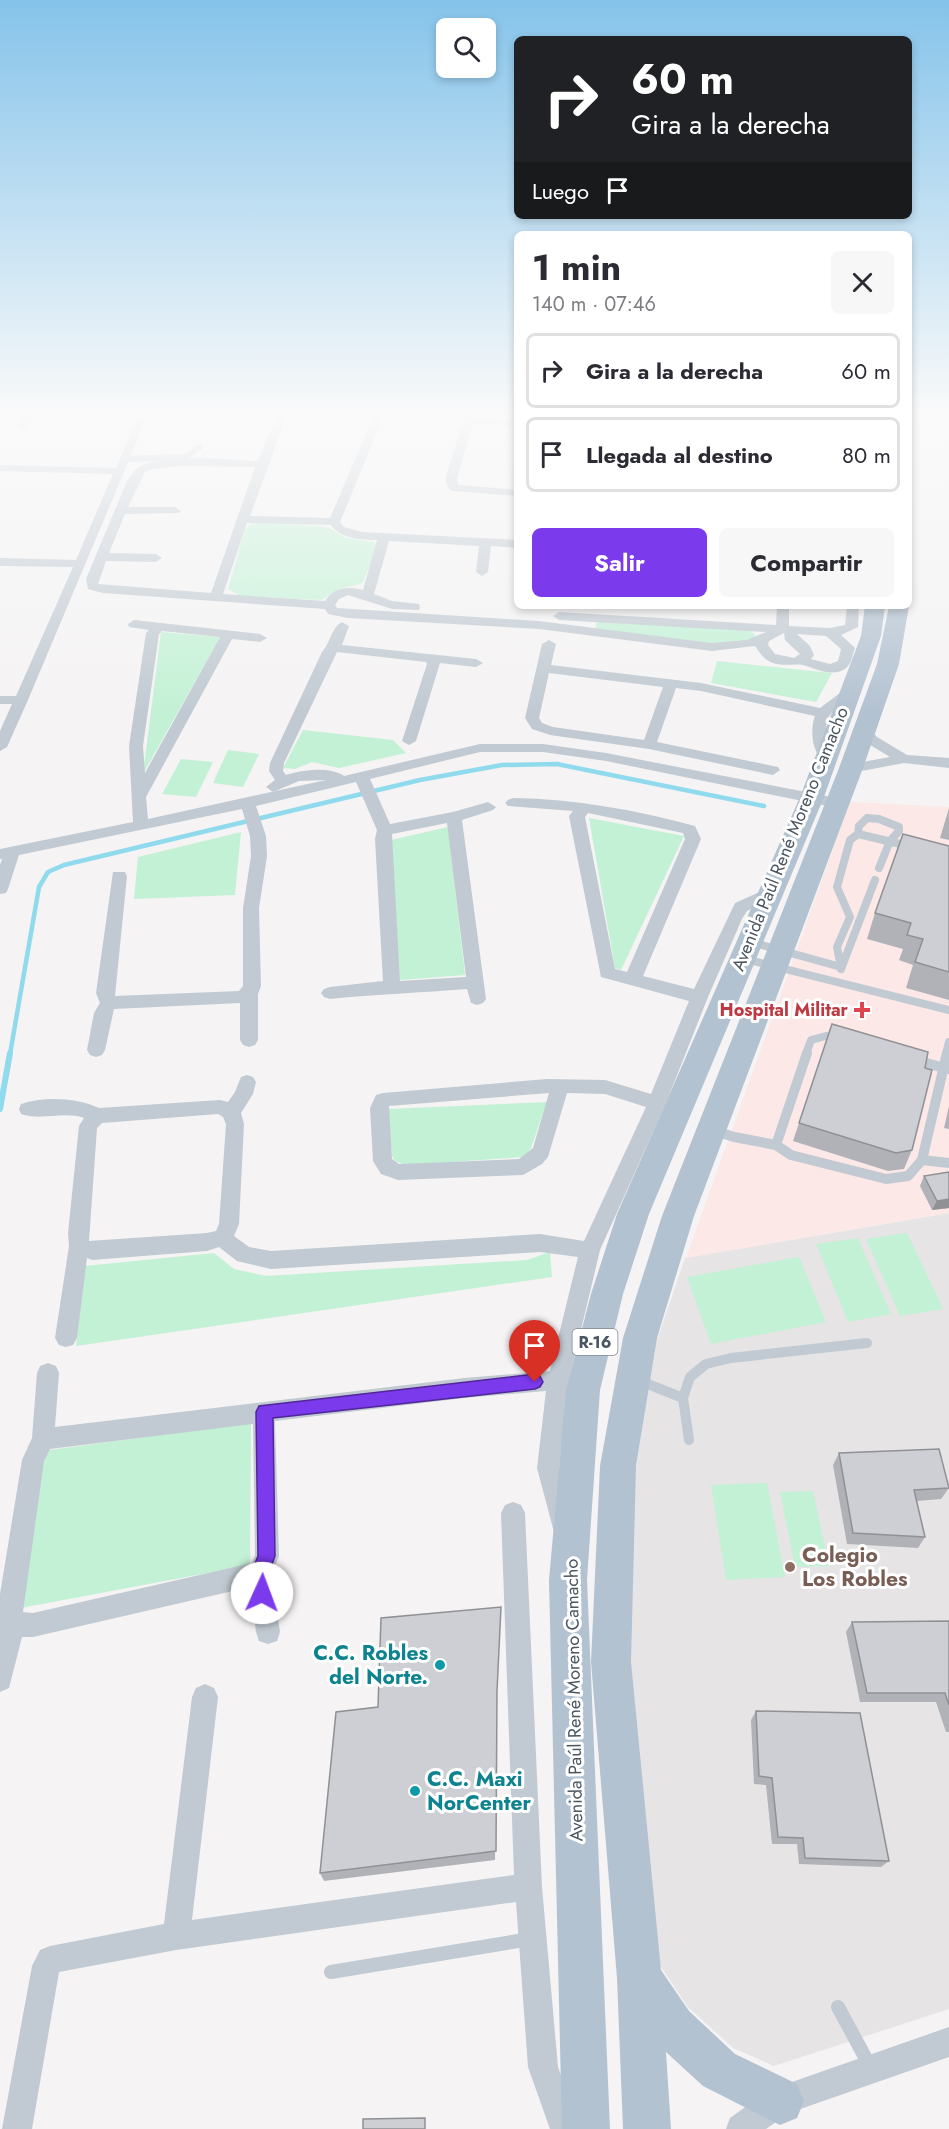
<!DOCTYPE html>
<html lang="es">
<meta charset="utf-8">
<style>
:root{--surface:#fff;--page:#f7f7f7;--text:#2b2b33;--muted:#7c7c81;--line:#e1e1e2;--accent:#7c3aed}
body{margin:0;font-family:Jost,sans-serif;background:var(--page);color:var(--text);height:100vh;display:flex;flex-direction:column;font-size:22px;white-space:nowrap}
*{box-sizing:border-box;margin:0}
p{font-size:20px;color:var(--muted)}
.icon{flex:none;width:33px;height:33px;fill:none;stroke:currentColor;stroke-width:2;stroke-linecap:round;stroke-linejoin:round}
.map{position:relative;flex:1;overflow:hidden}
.panel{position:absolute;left:514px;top:231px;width:398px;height:378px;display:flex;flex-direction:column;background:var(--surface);border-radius:9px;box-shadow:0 3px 9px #0003}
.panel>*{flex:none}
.hud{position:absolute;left:514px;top:36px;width:398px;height:183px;border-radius:9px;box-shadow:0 3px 9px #0003;background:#202124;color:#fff;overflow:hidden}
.fabs{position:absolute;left:436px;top:18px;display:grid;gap:12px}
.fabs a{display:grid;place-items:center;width:60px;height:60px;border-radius:9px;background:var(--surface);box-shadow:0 3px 9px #0003;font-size:30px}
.pin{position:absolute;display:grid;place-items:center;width:51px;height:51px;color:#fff;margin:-62px -26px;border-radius:50% 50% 50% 0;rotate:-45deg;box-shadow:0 0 6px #0007}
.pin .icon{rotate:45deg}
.me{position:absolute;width:66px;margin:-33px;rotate:2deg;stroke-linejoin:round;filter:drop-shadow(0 0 4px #0008)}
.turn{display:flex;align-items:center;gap:21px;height:126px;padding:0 18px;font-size:27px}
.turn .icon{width:78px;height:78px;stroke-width:2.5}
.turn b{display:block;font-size:42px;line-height:51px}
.then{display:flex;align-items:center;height:57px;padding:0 18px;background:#0003;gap:12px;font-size:22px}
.round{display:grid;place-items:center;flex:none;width:63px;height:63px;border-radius:9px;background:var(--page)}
.headline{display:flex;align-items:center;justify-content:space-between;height:102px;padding:0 18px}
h1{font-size:36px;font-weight:700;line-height:45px}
.button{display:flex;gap:12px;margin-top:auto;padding:12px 18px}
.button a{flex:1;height:69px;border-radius:9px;background:var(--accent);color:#fff;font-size:24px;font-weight:700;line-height:69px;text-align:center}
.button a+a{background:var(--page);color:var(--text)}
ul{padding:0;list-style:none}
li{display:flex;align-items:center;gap:18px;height:75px;margin:0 12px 9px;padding:0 6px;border:3px solid var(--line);border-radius:9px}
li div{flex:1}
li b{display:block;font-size:22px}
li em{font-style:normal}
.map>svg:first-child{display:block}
.education{fill:#e6e4e5}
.medical{fill:#fce8e6}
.green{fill:#c3f1d5}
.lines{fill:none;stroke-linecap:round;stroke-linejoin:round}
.stream-far1{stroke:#90daee;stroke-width:4.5}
.stream{stroke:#90daee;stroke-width:6}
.service-far3{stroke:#c1cad2;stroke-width:6}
.service-far2{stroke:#c1cad2;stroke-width:8}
.service-far1{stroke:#c1cad2;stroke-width:10}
.service{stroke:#c1cad2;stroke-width:14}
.minor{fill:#c1cad2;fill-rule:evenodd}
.primary{fill:#b3c2d1;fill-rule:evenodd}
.wall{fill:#b0b2b7}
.shaded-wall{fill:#909195}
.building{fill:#cdcfd5;stroke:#909195;stroke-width:1.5}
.route{fill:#7c3aed;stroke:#51269a;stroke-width:1.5}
.health-dot{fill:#e0444e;stroke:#fff;stroke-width:2}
.education-dot{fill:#8d6e63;stroke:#fff;stroke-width:2}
.culture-dot{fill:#0f9aa8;stroke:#fff;stroke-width:2}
.labels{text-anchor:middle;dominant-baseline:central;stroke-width:6;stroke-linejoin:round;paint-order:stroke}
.shield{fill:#fff;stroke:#808990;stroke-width:1.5}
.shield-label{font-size:16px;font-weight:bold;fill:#4a5661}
.street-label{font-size:18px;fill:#4a5661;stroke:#fff}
.health-label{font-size:18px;font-weight:bold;fill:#be3a42;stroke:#fff;text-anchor:end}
.near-education-label{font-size:21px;font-weight:bold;fill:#785e54;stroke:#fff;text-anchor:start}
.near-culture-label{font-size:21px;font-weight:bold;fill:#0d838f;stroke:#fff;text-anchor:end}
</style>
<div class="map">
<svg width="949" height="2129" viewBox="0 0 949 2129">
<rect width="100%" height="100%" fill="#f5f3f3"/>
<path class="education" d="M949 1213V2009L774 2066 733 2048 688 2007 659 1964 629 1659 635 1476 654 1349 685 1258Z"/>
<path class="medical" d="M850 802 949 807V1213L686 1258Z"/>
<path class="green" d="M260 523 318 526 329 528 346 538 374 542 377 547 363 583 340 589 321 600 240 596 228 589 245 529 251 524Z
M597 621 751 631 758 638 737 643 720 644 595 629Z
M161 632 220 637 143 774Z
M717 661 832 673 816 702 711 683Z
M303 730 393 740 406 753 339 768 312 762 295 769 283 768Z
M228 750 259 754 243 787 213 783Z
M181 759 213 762 196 797 162 794Z
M589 818 684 836 621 970 615 968Z
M448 827 465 975 400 980 391 840Z
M241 832 235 895 134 899 138 857Z
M547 1102 531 1148 524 1157 405 1165 395 1161 392 1156 388 1109Z
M907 1233 943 1309 900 1316 866 1239Z
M858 1238 891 1314 848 1322 816 1244Z
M550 1252 552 1277 76 1346 85 1266 214 1253 234 1269 266 1276 527 1260Z
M799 1257 826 1322 711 1344 687 1277Z
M251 1423 250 1565 21 1608 42 1451Z
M767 1483 785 1577 726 1580 711 1485Z
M813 1491 829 1566 795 1567 780 1492Z"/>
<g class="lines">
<path class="stream-far1" d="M10 1054 39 887 48 872 64 865 420 780 502 765 557 764 764 806"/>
<path class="stream" d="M0 1109 10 1053"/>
<path class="service-far3" d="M125 459 185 457 200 447"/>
<path class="service-far2" d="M858 834 859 826 867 818 879 819 899 827V831L890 841 879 868
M751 942 841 967
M745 959 949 1010
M841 967 837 947 850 917 837 887 850 840 858 834 909 846
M841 969 875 880
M806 1054 811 1040 826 1036 838 1039
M946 1054 949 1042"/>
<path class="service-far1" d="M915 1060 948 1069
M713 1130 734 1137 776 1145 791 1155 886 1179 908 1176 922 1160 947 1053
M776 1145 807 1053
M922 1160 949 1163
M640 1381 683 1398
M689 1440 683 1398 690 1377 706 1364 731 1358 867 1343"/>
<path class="service" d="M331 1972 530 1939
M838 2007 871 2068"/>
<path class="minor" d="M24 415H34L27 428 23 429 18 426Z
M138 415H148L28 700 7 747 0 751V731L12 704H0V696H16L73 567 0 566V558L76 560 113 474 0 471V465L116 468Z
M277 415H287L250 516 330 518 372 420 371 415H381L382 420 340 522 344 527 362 532 518 540V548L491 546 488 572 482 576 476 572 479 546 389 541 374 594 392 601 419 604 420 607 419 610 392 609 348 595 339 599 335 605 337 608 539 621 712 643 747 640 766 632 559 620 553 616 559 612 776 625 777 606H789V626L830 628 845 625 847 606H859L858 627 841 635 855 648C852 655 852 664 845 669 832 677 816 669 803 665 792 663 779 668 767 660 762 657 758 650 755 646L712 651 539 629 348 618 328 614 325 609 103 593 88 589 86 579 127 481C131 476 134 470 139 467 165 453 228 460 258 461ZM179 466 255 467 211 593 98 584 106 561 156 562 162 558 156 554 109 553 125 514 179 513 181 511 175 507H128L145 472 152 469ZM247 523 331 525C341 539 361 540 377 540L363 590C348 586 334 587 325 601L223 594ZM784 633 785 640 800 654 794 658 775 654 768 645 769 641ZM797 634 826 636 841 649 838 661 830 664 811 659 814 655 810 646Z
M466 415H476L477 419 518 420V426L475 425 471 428 457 480 459 485 518 490V496L454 491 450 490 445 480 461 427 467 421Z
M134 620 260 634 267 638 260 642 232 639 146 797 148 819 326 780 299 781 273 792 266 787 275 780 269 771 270 763 322 652C330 644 332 626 342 622L349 626 342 645 476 659 483 663 476 667 440 663 416 741 409 745 402 741 427 664 426 662 337 652 284 763 283 771 286 775C303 770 329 766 344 776L480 744H543L606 753 837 798 845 803 837 808 606 761 543 752H480L370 779 390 824 453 812 488 802 496 807 493 810 462 820 486 999 483 1003 477 1005 471 1003 467 989C421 993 376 994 330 999L324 997 321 993 324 989 330 987 383 981 375 839 377 830 356 782 256 806 266 836 267 856 259 908 261 986 258 994V1040L255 1045 249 1047 243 1045 240 1040V1003L114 1009 105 1050 102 1055 96 1057 90 1055 87 1050 94 1013 100 1003 96 993 113 872H125L127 876 115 996 239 991 243 986V908L251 856 250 836 242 809 19 855 8 889 6 893 0 894V865L2 859H0V849L133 822 129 746 146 633 149 630 129 627 128 624ZM162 631 220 637 145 773 143 746 159 634ZM447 823 466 977 400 981 392 834Z
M549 640 556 644 551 665 701 683 820 708 844 690 849 689 856 693C850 699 842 702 836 708 820 722 827 740 834 757L827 761C811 757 810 728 815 716L701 691 676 688 657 742 778 767 780 770 773 775 649 749 550 735 532 729 525 718 542 644ZM549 673 663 687 644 740 553 727 542 723 539 718Z
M864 726 869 727 877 737 907 755 949 758V768L904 763 851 773 846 771 844 768 846 765 890 757 867 743 857 730Z
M513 798C575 799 636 810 695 826L701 839 643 976 694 989 735 903 771 887 777 888 779 892 777 896 747 911 742 919 708 997 666 1103 600 1250 569 1380 559 1468 574 1524 570 1532 562 1535 554 1532 537 1468 546 1391 464 1398 275 1421 279 1556 272 1573 280 1632 277 1641 268 1644 259 1641 256 1632 250 1587 33 1637H22L9 1688 0 1692V1594L22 1460 32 1438 37 1373 40 1366 48 1363 56 1366 59 1373 55 1427 464 1378 550 1371 578 1257 540 1252 271 1269 237 1261 219 1247 207 1251 92 1260 87 1258 77 1338 73 1345 66 1347 59 1345 55 1338 69 1246 68 1233 79 1126 84 1118C64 1111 41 1121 21 1114L19 1109 21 1104C45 1096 77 1098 99 1108L220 1100 228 1102 235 1092 241 1077 247 1075 253 1077 256 1082 253 1094 241 1113 244 1124 239 1224 234 1236 249 1247 271 1251 540 1234 584 1241 646 1107 605 1094 567 1093 548 1157 542 1164 523 1175 398 1180 381 1174 373 1161 370 1108 376 1095 383 1093 547 1079 605 1080 651 1094 689 1001 601 977 569 816 573 811 508 806 505 803 508 800ZM588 813 683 833 685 839 627 972 615 969 585 817ZM549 1093 533 1148 519 1159 399 1164 392 1159 389 1106ZM218 1114 223 1117 226 1124 219 1224 216 1231 207 1233 89 1241 97 1128 102 1123ZM253 1424 255 1556 252 1563 33 1613 23 1612 44 1461 50 1449Z
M513 1502 521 1505 525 1513 542 1887 558 2067 580 2129H550L528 2067 516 1902 176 1950 59 1972 32 2129H2L32 1966 40 1950 50 1946 164 1924 192 1697 196 1688 205 1684 214 1688 218 1697 192 1920 514 1875 501 1513 505 1505Z
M949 2027V2057L789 2113 766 2129H726L730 2118 769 2090Z"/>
<path class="primary" d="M865 606H885L881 636 824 797 649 1214 623 1294 600 1390 587 1580 610 2129H562L549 1580 566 1390 591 1294 617 1214 800 797 861 636Z
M889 606H909L899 664 863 768 694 1216 657 1338 636 1466 631 1662 661 1970 689 2011 735 2054 797 2084 804 2101 797 2118 780 2125 703 2086 666 2052 671 2129H623L617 1978 591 1662 600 1466 623 1338 662 1216 839 768 877 664Z"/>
</g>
<path class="wall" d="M949 808V840L940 838Z
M949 846V1000L906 988 913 965 899 960 903 949 867 939 875 913Z
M925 1068 912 1150 904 1169 888 1171 793 1141 799 1123Z
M949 1106V1129L944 1128Z
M949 1172V1208L932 1210 920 1186 924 1176Z
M839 1453 949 1488 941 1499 917 1501 925 1537 918 1548 847 1544 833 1465Z
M949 1621V1732H946L936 1702H860L846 1632 852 1622Z
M497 1691 495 1860 324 1881 320 1873Z
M756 1711 889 1861 881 1867 799 1864 797 1844H772L766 1785 754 1784 751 1720Z"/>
<path class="shaded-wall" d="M949 1199V1208L932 1210 937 1201Z"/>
<path class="building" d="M903 834 949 846V972L915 962 923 939 907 935 911 923 875 913Z
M832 1024 928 1052 925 1068 932 1070 912 1150 896 1153 799 1123Z
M949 1172V1199L937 1201 924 1176Z
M939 1449 949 1488 914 1490 925 1537 853 1533 839 1453Z
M501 1607 497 1691 496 1851 320 1873 336 1712 378 1707 381 1618Z
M949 1621V1705L945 1693H867L852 1622Z
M756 1711 860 1713 889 1861 805 1858 803 1838 778 1837 772 1778 759 1776Z
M425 2118V2129H363V2119Z"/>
<linearGradient id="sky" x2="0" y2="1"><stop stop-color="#85c3ea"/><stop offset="0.58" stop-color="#fafafa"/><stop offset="1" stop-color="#fafafa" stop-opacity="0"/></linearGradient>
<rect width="949" height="713" fill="url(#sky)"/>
<path class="route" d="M535 1374 540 1376 543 1382 540 1387 535 1389 273 1418 275 1556 269 1573 272 1593 269 1599 262 1602 256 1599 251 1573 258 1556 256 1412 259 1406Z"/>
<path class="health-dot" d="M859 1001h6v6h6v6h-6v6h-6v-6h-6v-6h6z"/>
<circle class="education-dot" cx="790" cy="1567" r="6"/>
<g class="culture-dot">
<circle cx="440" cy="1665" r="6"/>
<circle cx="415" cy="1791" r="6"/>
</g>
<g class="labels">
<rect class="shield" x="572.5" y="1329" width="45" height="26" rx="4.5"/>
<g class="shield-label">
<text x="595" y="1342">R-16</text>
</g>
<g class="street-label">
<text transform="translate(790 839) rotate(-68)">Avenida Paúl René Moreno Camacho</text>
<text transform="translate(574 1700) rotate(-91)">Avenida Paúl René Moreno Camacho</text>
</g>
<g class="health-label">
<text x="848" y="1010">Hospital Militar</text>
</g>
<g class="near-education-label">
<text x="802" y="1555">Colegio<tspan x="802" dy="24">Los Robles</tspan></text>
</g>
<g class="near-culture-label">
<text x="428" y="1653">C.C. Robles<tspan x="428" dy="24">del Norte.</tspan></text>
<text x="427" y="1779" text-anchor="start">C.C. Maxi<tspan x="427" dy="24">NorCenter</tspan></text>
</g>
</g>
</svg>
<div class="fabs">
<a><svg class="icon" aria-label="search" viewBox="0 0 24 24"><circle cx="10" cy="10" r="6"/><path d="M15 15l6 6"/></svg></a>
</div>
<div class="pin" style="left:535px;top:1382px;background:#d93025"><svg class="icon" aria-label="arrive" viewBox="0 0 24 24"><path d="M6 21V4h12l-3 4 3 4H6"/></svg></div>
<svg class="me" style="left:262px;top:1593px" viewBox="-20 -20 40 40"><circle r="19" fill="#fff"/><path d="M0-13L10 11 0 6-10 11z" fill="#7c3aed"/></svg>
<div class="hud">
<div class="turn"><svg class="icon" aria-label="right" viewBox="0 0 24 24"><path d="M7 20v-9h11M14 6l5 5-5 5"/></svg><div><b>60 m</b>Gira a la derecha</div></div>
<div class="then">Luego<svg class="icon" aria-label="arrive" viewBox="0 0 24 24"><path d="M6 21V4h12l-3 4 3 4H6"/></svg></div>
</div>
<section class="panel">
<div class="headline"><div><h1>1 min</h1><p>140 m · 07:46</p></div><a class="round"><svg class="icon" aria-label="close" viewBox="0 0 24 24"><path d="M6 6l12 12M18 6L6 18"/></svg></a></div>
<ul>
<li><svg class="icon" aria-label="right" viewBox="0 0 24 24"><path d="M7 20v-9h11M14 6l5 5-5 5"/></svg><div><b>Gira a la derecha</b></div><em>60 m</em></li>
<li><svg class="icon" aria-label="arrive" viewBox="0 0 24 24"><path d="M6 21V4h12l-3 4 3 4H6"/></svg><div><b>Llegada al destino</b></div><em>80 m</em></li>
</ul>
<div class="button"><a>Salir</a><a>Compartir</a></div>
</section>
</div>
